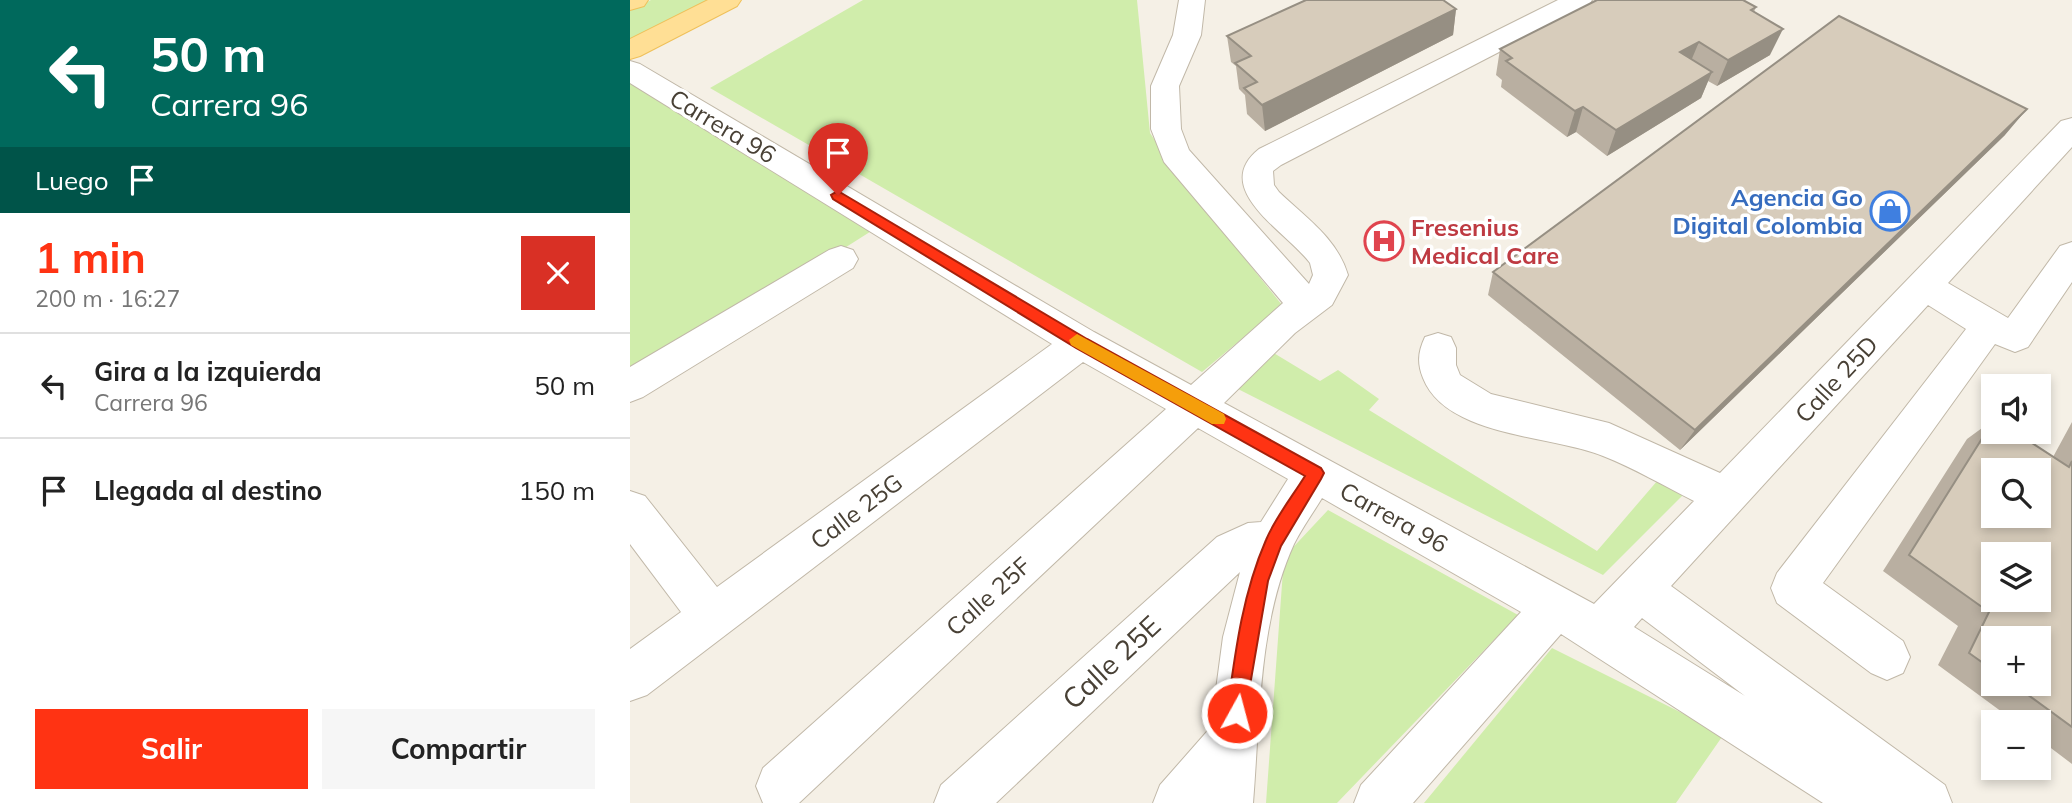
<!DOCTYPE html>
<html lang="es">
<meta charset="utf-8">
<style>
:root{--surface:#fff;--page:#f6f6f6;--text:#222;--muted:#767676;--line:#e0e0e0;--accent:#ff3313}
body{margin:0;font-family:Mulish,sans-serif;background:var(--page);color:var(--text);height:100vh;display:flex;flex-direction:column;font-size:26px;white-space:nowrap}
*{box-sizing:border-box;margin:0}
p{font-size:23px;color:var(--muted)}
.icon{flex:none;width:38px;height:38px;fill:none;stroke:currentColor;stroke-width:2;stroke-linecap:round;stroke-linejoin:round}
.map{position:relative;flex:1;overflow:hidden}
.details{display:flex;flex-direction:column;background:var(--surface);width:630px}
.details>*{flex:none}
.guide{background:#00695c;color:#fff;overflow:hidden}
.buttons{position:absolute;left:1351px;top:374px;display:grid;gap:14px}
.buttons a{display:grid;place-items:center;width:70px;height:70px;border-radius:0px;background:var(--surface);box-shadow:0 4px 10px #0003;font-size:35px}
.pin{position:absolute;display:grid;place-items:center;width:60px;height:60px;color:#fff;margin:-72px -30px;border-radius:50% 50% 50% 0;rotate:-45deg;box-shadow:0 0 7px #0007}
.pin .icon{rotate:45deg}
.me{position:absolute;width:77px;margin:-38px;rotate:7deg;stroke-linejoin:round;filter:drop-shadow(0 0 5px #0008)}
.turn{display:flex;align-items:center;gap:24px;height:147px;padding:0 35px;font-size:32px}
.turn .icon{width:91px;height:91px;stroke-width:2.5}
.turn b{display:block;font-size:49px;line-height:60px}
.then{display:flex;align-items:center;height:66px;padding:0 35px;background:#0003;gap:14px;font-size:26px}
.round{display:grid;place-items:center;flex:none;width:74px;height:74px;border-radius:0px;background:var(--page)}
.overview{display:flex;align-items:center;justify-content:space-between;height:119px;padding:0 35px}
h1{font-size:42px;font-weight:700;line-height:52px;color:var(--accent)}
.button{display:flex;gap:14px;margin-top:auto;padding:14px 35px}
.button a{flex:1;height:80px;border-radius:0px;background:var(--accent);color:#fff;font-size:28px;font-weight:700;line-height:80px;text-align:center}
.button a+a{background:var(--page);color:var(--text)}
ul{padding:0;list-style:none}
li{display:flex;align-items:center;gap:21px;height:105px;padding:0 35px;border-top:2px solid var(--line)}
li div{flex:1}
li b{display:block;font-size:26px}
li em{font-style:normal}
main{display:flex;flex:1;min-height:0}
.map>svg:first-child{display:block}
.green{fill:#d0edab}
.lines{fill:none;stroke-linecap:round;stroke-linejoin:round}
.minor-casing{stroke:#c1b8a8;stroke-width:2}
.major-casing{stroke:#efc05a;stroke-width:2}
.minor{fill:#fff;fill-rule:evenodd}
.major{fill:#ffdf95;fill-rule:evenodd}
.wall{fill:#b9afa1;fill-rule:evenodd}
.shaded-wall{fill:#968f83}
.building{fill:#d7ccbb;stroke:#968f83;stroke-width:2;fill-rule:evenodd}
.route{fill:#ff3313;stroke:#a6210c;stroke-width:2}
.slow{fill:#f59e0b}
.labels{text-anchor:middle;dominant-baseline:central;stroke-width:7;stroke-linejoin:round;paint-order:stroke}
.street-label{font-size:24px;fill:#484035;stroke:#fff}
.shop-label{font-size:24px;font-weight:bold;fill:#366cbe;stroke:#fff;text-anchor:end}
.health-label{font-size:24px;font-weight:bold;fill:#be3a42;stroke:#fff;text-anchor:start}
.near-street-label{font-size:28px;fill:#484035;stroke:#fff}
</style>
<main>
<section class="details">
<div class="guide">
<div class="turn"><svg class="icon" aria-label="left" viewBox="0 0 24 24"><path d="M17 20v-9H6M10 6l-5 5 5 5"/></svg><div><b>50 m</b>Carrera 96</div></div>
<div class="then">Luego<svg class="icon" aria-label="arrive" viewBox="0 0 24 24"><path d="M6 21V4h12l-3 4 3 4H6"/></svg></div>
</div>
<div class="overview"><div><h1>1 min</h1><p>200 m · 16:27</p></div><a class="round" style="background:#d93025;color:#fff"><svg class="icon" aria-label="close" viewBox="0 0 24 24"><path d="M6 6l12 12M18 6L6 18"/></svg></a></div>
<ul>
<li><svg class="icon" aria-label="left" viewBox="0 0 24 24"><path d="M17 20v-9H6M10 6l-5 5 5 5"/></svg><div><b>Gira a la izquierda</b><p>Carrera 96</p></div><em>50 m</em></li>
<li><svg class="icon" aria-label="arrive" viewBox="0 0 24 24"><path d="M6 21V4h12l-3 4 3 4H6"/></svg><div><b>Llegada al destino</b></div><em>150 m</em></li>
</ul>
<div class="button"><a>Salir</a><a>Compartir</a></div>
</section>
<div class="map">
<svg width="1442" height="803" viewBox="0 0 1442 803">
<rect width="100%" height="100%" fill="#f5f0e6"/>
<path class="green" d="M21 0H78L0 40V10Z
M233 0H507L520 133 550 178 652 305 572 372 80 88Z
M0 70 254 223 0 384Z
M637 349 690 381 708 370 749 399 739 410 967 551 1034 473 1056 492 973 575 606 388Z
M698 510 888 615 707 803H636L654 557Z
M922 648 1094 734 1046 803H794Z"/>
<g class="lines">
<g class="minor-casing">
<path id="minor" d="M549 0H575L571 35 549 86 551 129 559 150 679 284 683 275 680 263C657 232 579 189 629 149L928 0H962L958 6 651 165 643 171 644 185 649 192C676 218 707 238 718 275L702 305 665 333 594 403 964 604 1064 501C1034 486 1004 468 973 456 921 435 816 437 793 378 787 363 788 352 795 337L808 333 821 337 826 348V365L830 375 861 394 979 423 1090 473 1431 121 1442 118V147L1318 283 1378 318 1430 246 1442 242V282L1398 347 1385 352 1365 344 1193 583 1273 641 1280 657 1273 673 1257 680 1241 673 1147 603 1141 588 1147 573 1336 329 1298 305 1041 586 1315 785 1322 803H1193L931 634 783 803H724L731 785 891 612 692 498C683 513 672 528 664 544 628 623 630 719 623 803H523L530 785 581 727 593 637 610 572 366 803H304L311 785 587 537 618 523 631 522 658 479 568 428 169 803H133L126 786 133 768 536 409 453 362 17 695 0 701V649L51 612 0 544V491L15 496 87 587 422 344 0 83V61L10 64 464 332 561 385 653 303 534 162 521 129V86L543 35ZM1012 618 1115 696 1004 627Z
M211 246 223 250 228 259 223 268 13 397 0 402V367L199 250Z"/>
</g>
<g class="major-casing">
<path id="major" d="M0 0H18L14 6 0 10Z
M78 0H111L107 6 10 56 0 59V39Z"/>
</g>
<use href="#minor" class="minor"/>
<use href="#major" class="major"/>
</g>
<path class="wall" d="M1126 7 1124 12 1140 55 1087 86 1078 81 1071 98 977 156 946 132 937 137 871 87 872 80 866 75 870 49Z
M826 9 823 35 635 131 617 114 615 95 609 89 606 66 601 62 597 36Z
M1375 135 1050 450 858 295 863 272Z
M1363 420V432L1423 457 1442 422V764L1409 739V723H1387L1308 665 1328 626 1253 571 1337 439ZM1363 639 1409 684H1363Z"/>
<path class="shaded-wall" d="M826 9 823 35 635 131 632 105Z
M1153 29 1140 55 1087 86 1098 60Z
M1069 42 1058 68 1050 52Z
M1082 72 1071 98 977 156 986 130Z
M953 107 946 132 937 137 945 111Z
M1397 109 1375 135 1050 450 1065 430Z"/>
<path class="building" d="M676 0H813L826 9 632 105 614 88 627 82 605 63 621 56 597 36Z
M967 0H1113L1126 7 1121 10 1153 29 1098 60 1069 42 1050 52 1082 72 986 130 953 107 945 111 876 61 882 58 870 49Z
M1209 16 1397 109 1065 430 863 272Z
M1363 421V432H1385L1439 467 1442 461V727L1383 684H1409V639H1363V670L1339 653 1359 612 1279 555ZM1363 471H1409V516H1363ZM1363 555H1409V600H1363Z"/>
<path class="route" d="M208 191 457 339 691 468 694 473 691 479 651 546 638 581 614 720 607 723 600 720 597 713C605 654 612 595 636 540 645 518 662 497 675 476L446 348 203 199 201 195Z"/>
<path class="slow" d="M447 334 594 414 596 419 594 424H582L441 345 439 340Z"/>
<defs>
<g id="shop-ring" transform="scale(2.0125)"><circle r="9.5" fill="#fff" stroke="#3f7fe0" stroke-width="1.5"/><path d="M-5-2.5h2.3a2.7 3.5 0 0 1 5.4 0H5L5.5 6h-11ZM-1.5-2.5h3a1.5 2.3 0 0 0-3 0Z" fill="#3f7fe0"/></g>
<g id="hospital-ring" transform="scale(2.0125)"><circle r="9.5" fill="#fff" stroke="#e0444e" stroke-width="1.5"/><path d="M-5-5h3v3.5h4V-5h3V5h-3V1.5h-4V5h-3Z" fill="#e0444e"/></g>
</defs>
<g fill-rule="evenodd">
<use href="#shop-ring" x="1260" y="211"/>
<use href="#hospital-ring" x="754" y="241"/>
</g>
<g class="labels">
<g class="street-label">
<text transform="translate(93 126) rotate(31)">Carrera 96</text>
<text transform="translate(1206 379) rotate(-47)">Calle 25D</text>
<text transform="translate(226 511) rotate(-37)">Calle 25G</text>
<text transform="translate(764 517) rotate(29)">Carrera 96</text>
<text transform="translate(358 596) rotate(-42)">Calle 25F</text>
</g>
<g class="shop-label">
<text x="1233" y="197">Agencia Go<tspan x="1233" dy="28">Digital Colombia</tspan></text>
</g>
<g class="health-label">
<text x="781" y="227">Fresenius<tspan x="781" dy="28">Medical Care</tspan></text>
</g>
<g class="near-street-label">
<text transform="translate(481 662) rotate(-43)">Calle 25E</text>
</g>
</g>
</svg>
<div class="buttons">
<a><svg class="icon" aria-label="sound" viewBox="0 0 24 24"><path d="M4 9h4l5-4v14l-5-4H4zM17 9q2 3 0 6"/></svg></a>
<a><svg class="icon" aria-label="search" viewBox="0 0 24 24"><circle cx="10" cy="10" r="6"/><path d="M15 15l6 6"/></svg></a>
<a><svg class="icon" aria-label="layers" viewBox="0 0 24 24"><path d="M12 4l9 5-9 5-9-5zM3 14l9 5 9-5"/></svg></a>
<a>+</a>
<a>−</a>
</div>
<div class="pin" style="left:208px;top:195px;background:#d93025"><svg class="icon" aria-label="arrive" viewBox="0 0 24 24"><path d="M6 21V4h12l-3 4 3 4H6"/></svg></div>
<svg class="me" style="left:607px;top:713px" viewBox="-20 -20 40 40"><circle r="17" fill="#ff3313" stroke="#fff" stroke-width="3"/><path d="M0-11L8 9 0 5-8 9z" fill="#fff"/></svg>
</div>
</main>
